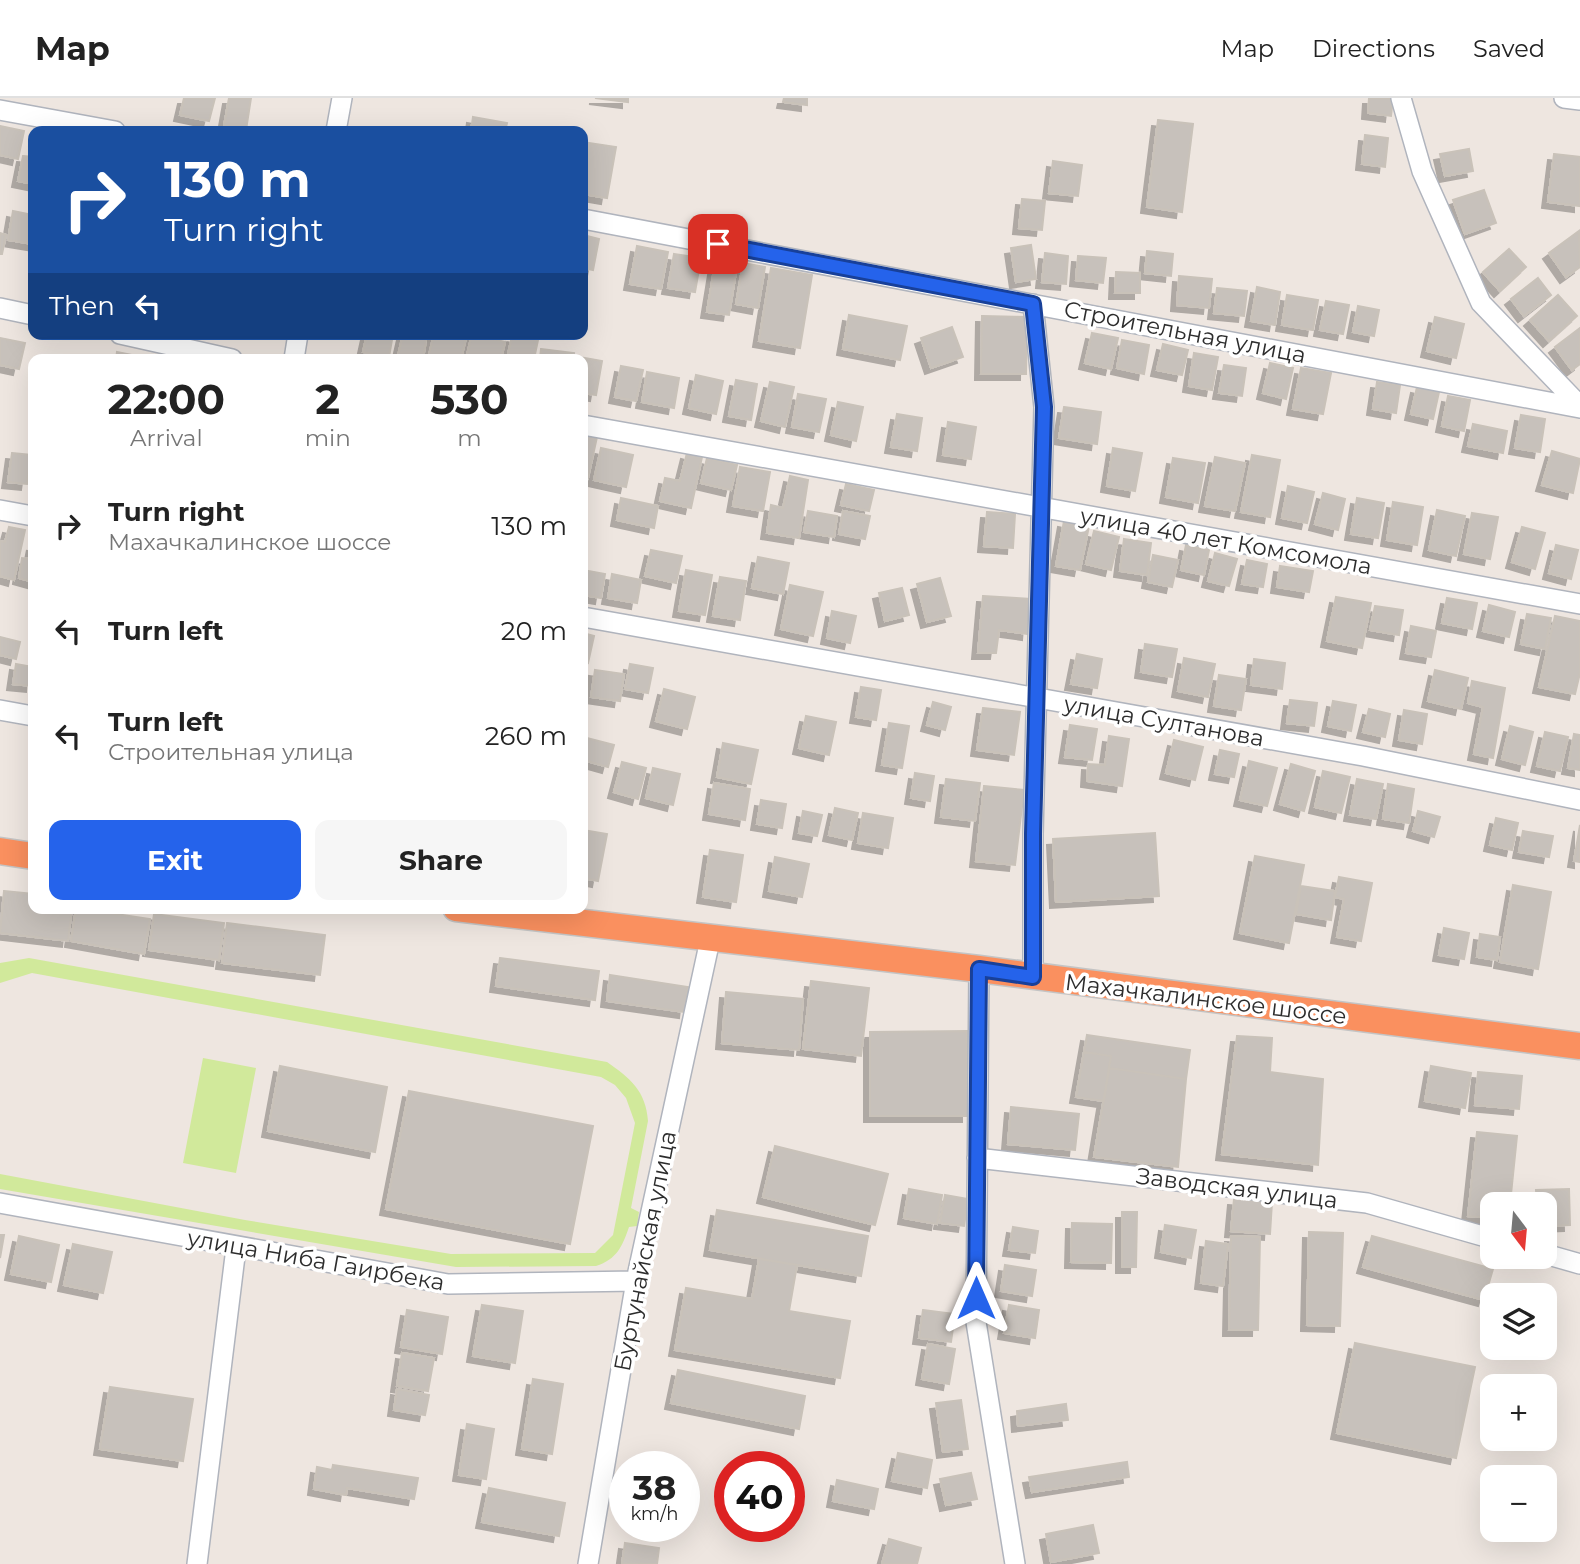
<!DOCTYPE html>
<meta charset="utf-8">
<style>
:root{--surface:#fff;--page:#f6f6f6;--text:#222;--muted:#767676;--line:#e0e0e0;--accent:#2563eb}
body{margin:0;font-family:Montserrat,sans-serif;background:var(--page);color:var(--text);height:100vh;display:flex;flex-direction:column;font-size:26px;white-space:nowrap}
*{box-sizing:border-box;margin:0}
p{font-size:23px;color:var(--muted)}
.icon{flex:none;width:38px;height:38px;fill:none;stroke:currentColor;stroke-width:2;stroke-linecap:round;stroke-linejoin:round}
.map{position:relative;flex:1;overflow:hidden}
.sheet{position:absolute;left:28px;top:256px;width:560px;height:560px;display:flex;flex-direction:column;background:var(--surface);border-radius:14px;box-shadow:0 7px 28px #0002}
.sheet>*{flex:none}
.hud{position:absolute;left:28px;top:28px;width:560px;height:214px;border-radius:14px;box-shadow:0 7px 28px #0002;background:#1a4fa0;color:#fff;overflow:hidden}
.needle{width:46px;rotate:164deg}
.fabs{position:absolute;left:1480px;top:1094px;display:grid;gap:14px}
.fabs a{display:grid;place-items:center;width:77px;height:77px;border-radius:14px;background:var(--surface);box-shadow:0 7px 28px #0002;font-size:35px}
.speed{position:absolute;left:609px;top:1353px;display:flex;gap:14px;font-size:35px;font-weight:700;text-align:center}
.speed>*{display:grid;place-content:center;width:91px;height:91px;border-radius:50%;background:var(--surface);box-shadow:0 7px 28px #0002;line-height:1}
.speed small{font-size:18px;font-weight:400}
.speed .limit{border:10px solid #d22;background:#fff;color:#111}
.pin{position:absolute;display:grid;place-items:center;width:60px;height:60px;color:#fff;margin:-30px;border-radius:14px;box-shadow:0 4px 10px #0006}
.me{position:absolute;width:77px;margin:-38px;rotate:0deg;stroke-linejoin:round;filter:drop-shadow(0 0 5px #0008)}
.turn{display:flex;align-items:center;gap:24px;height:147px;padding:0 21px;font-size:32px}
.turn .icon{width:91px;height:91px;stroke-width:2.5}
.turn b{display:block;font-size:49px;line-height:60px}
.then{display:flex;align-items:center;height:66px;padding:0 21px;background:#0003;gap:14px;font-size:26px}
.eta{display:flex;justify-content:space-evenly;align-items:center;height:119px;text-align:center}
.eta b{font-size:42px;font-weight:700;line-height:49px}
.cta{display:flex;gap:14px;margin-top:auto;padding:14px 21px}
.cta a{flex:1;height:80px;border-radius:14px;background:var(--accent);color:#fff;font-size:28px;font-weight:700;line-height:80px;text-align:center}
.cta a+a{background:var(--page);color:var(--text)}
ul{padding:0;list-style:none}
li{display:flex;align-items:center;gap:21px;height:105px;padding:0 21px}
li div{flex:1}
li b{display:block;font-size:26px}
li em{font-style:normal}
header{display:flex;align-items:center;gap:42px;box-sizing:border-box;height:98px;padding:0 35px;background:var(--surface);border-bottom:2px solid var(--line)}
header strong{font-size:33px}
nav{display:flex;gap:38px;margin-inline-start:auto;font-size:24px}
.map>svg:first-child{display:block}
.pitch{fill:#d1e99b}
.building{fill:#c7c1bb;stroke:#c9c2b9;stroke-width:2;filter:url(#shadow)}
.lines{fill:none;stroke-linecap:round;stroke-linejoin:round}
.minor-casing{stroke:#b0b4bd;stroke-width:22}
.highway-casing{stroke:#c4c4c4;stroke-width:29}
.minor{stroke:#fff;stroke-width:19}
.highway{stroke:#fa905f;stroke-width:26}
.route-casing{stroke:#184099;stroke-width:18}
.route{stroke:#2563eb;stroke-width:12}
.labels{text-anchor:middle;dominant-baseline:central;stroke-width:7;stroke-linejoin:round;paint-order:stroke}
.street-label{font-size:23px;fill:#2d2d2d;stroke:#fff}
</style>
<header>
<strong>Map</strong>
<nav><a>Map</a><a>Directions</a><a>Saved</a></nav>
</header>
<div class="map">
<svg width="1580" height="1466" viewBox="0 0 1580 1466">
<defs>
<filter id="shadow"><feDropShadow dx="-6" dy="6" stdDeviation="0" flood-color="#0004"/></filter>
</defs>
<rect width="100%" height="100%" fill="#eee6e0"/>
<path class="pitch" d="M29 860 607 964C630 980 646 993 648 1023L631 1110 639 1114 637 1128 629 1129C622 1149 617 1161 596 1168L456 1169 0 1091V1076L245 1122 451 1156 595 1155 613 1137 635 1025 626 1000 615 987 601 979 32 875 0 885V865Z
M203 960 256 970 236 1075 183 1065Z"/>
<path class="building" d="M184 0H215L209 23 180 17Z
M229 0H251L246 32 224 28Z
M595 0H628V4Z
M784 0H807V7L783 4Z
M1369 0H1393L1391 18 1368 15Z
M473 19 507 25 505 33H471Z
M1158 22 1193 26 1182 114 1147 109Z
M0 28 24 33 18 61 0 57Z
M1365 37 1388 40 1385 69 1362 66Z
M589 45 616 49 607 100 583 96Z
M1469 51 1473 73 1445 78 1440 56Z
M1554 56 1580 59V108L1548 104Z
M23 58 33 59V86L18 83Z
M1053 63 1082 67 1078 98 1049 95Z
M1484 92 1496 125 1465 136 1453 102Z
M1022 101 1045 103 1042 132 1019 130Z
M13 113 33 117V146L8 142Z
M1579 133 1580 169 1566 179 1549 155Z
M0 135 6 137 2 156H0Z
M583 137 599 141 593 172 583 170Z
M1031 147 1036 181 1016 184 1011 150Z
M637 148 668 154 661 191 630 186Z
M1509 151 1526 169 1500 193 1483 174Z
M1147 153 1173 156 1171 178 1145 175Z
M1045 155 1068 158 1066 186 1042 184Z
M674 156 701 160 695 194 668 190Z
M1078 158 1106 160 1103 185 1076 182Z
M715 165 737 168 729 217 707 214Z
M743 165 765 169 758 210 736 206Z
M771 170 812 177 800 250 759 243Z
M1116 174 1140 175V195H1115Z
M1179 178 1212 181 1209 210 1177 207Z
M1538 180 1551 197 1524 218 1511 201Z
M1257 189 1280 194 1275 227 1251 223Z
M1217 190 1247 193 1244 218 1214 215Z
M1287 197 1318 202 1313 232 1282 227Z
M1558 197 1577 218 1549 243 1530 222Z
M1326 203 1349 207 1343 236 1320 232Z
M1358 208 1379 212 1374 238 1353 234Z
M849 217 907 228 900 262 843 251Z
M982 218 1027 219 1026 276H981Z
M1435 219 1464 226 1456 260 1427 253Z
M952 229 963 259 931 270 921 240Z
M1580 230V266L1572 272 1555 249Z
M1092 235 1118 240 1111 271 1085 265Z
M367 236H393L389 259 363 254Z
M403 236H427L423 261 398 258Z
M434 236H467L461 261H428Z
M472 236 505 244 501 261H466Z
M512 238 538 242 534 261H507Z
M0 240 25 245 19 271 0 267Z
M1122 242 1149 247 1144 276 1117 270Z
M1163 246 1188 252 1182 277 1157 272Z
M541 251 574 255 573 261H540Z
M117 254 147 260V261H116Z
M1194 255 1218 259 1212 292 1189 288Z
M579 259 602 263 596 297 583 295V261Z
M1270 265 1293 270 1286 301 1263 295Z
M1224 267 1246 270 1242 298 1219 295Z
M621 268 643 272 636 303 615 299Z
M1301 270 1331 275 1323 316 1293 311Z
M647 274 679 280 674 310 642 304Z
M696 277 723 283 716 316 689 310Z
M736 282 757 286 751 322 729 318Z
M770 284 794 289 785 329 761 323Z
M1377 284 1400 287 1396 315 1373 311Z
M1417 289 1439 294 1433 321 1411 316Z
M798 296 826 301 819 334 792 329Z
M1448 298 1470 302 1464 333 1442 328Z
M838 304 863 309 856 343 831 337Z
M1064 309 1101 314 1097 346 1059 340Z
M897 316 922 320 917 353 891 349Z
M1521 317 1545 321 1540 354 1515 350Z
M948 324 976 329 971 361 943 357Z
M1473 326 1507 333 1503 355 1468 348Z
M583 335 597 339 588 380 583 379Z
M601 350 633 357 626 389 594 382Z
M1113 350 1142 355 1135 393 1107 388Z
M1552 353 1580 361 1573 395 1542 387Z
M12 355 31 357 27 386 8 384Z
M687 355 702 359 691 410 660 403 665 380 680 383Z
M1252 357 1280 362 1270 419 1241 414Z
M1215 359 1245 365 1235 413 1205 408Z
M707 360 737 367 731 392 701 385Z
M1173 360 1205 365 1198 405 1166 399Z
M740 369 770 374 763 413 733 408Z
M790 378 808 382 799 440 767 435 771 407 783 410Z
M846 386 874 392 869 413 841 407Z
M1288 388 1314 394 1307 425 1282 420Z
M1323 395 1345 401 1338 432 1315 426Z
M621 400 658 408 654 430 617 422Z
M1357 400 1384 405 1378 440 1351 436Z
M1393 404 1423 409 1417 447 1387 442Z
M1437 412 1465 418 1456 458 1429 452Z
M808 413 837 418 834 439 804 434Z
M843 413 870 418 865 441 839 436Z
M987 414 1015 416 1013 450 984 448Z
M1472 415 1498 419 1490 461 1464 456Z
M1064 423 1089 428 1080 472 1056 468Z
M9 429 25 432 14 482 0 478V443L5 444Z
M1522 429 1545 435 1535 471 1512 464Z
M1094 433 1119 439 1111 472 1086 466Z
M1124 441 1151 445 1147 477 1120 473Z
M33 446V484L19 480 22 460 30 461Z
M1186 447 1209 452 1204 477 1181 472Z
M1556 447 1578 452 1571 481 1549 475Z
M651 452 682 458 676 485 645 478Z
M1215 455 1237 461 1229 488 1208 483Z
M1153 457 1178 462 1172 489 1148 484Z
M758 459 789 465 783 496 752 490Z
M1247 462 1267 466 1263 489 1242 486Z
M1280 468 1313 473 1309 494 1277 489Z
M583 472 605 476 601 500 583 497Z
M686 472 712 477 705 517 679 513Z
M612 476 641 482 637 505 608 500Z
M720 479 746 483 740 522 713 518Z
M940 480 951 518 927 524 917 486Z
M790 487 823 494 813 538 781 531Z
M902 490 909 517 885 523 879 495Z
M983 498 1031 501 1028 536 999 532 996 555H978Z
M1336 499 1371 505 1362 550 1327 543Z
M1447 500 1477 505 1472 531 1442 525Z
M1489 507 1515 514 1509 539 1483 533Z
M1375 508 1403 512 1399 537 1370 532Z
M832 513 856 518 850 545 827 540Z
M1527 516 1551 520 1545 551 1521 546Z
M1555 518 1580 523V575L1575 596 1539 589Z
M1411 528 1436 533 1431 559 1406 555Z
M583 535 594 538 588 565 583 564Z
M0 539 20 544 16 561 0 557Z
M1145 546 1177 551 1172 579 1141 574Z
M1077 556 1102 561 1097 590 1071 586Z
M1184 560 1215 566 1208 599 1178 593Z
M1254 561 1285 565 1282 591 1251 587Z
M16 566 33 569 32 588 13 586Z
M630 566 653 570 648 595 625 591Z
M595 572 624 576 620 603 591 599Z
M1435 572 1468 580 1461 611 1428 603Z
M1219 577 1246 581 1241 612 1214 608Z
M1472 583 1505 590 1493 660 1474 656 1483 609 1468 605Z
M861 589 881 592 876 622 856 619Z
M664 591 695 599 687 631 656 623Z
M1290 602 1317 605 1314 628 1287 625Z
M1333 603 1356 607 1351 633 1328 628Z
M933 604 951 609 945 632 927 627Z
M983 610 1020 614 1014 657 977 652Z
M1369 611 1390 616 1385 639 1363 634Z
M1404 612 1427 616 1422 646 1399 642Z
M806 618 836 624 829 657 799 650Z
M889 625 909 628 902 670 882 667Z
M1070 627 1097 631 1092 662 1065 659Z
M1510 628 1533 634 1525 667 1502 661Z
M1545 634 1568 639 1560 673 1537 668Z
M1574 636 1580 637V672L1568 670Z
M1109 638 1129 641 1122 688 1087 683 1088 666 1105 667Z
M583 639 614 647 608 669 583 662Z
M1174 642 1203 649 1195 682 1166 675Z
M723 645 758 652 751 686 717 679Z
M1220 652 1239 656 1234 679 1215 676Z
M1249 663 1277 670 1267 708 1240 702Z
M622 664 646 670 638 701 614 694Z
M1291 666 1315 673 1304 713 1280 706Z
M653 670 680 676 673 707 646 700Z
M1323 673 1350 679 1341 715 1315 709Z
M915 675 934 678 930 703 911 700Z
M946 681 980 685 975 723 941 719Z
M1357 681 1383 686 1376 721 1350 717Z
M714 685 750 691 745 722 709 716Z
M1388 686 1414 691 1409 725 1383 721Z
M984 688 1024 692 1015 767 976 763Z
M761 702 786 706 782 730 757 726Z
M835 710 858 715 852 742 829 737Z
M803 713 822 717 817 738 799 735Z
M1418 713 1440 719 1434 739 1413 733Z
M863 715 893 720 888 750 858 745Z
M1496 720 1518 725 1512 752 1490 747Z
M1580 727V764L1574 763Z
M583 732 607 736 598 783 583 780Z
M1523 733 1553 738 1549 759 1519 754Z
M1155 735 1159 798 1056 804 1053 741Z
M710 752 743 757 736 804 703 799Z
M1255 758 1304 767 1289 845 1240 835Z
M775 759 809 766 802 799 769 793Z
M1339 779 1372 785 1361 843 1337 839 1344 801 1335 799Z
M1513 787 1551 794 1538 871 1500 864Z
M1301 788 1335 793 1331 822 1296 816Z
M4 793 33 796V810H72L68 843 0 835Z
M76 810 150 821 144 856 71 843Z
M154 816 224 825 219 862 149 852Z
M227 825 325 837 320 877 222 865Z
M1444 830 1469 835 1464 861 1439 857Z
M1480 836 1500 839 1497 862 1477 859Z
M500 860 599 873 595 902 496 888Z
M610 877 688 889 685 914 607 903Z
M811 883 869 890 861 958 803 951Z
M726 894 803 901 799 952 722 945Z
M967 933 968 1018H870V934Z
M1087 937 1190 952 1186 981 1109 970 1111 958 1084 954Z
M1237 938 1272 940 1270 974 1323 981 1318 1067 1222 1056Z
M1084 954 1111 958 1104 1003 1076 999Z
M280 968 387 989 375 1054 268 1033Z
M1431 968 1471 975 1465 1010 1425 1003Z
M1109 970 1186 981 1178 1069 1094 1059Z
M1478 974 1522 978 1519 1011 1475 1007Z
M409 993 593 1028 570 1146 386 1111Z
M1011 1009 1079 1016 1075 1052 1008 1046Z
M1477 1034 1517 1038 1510 1106H1493V1120L1468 1118Z
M775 1048 888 1076 875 1127 763 1099Z
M909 1091 942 1097 937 1126 904 1120Z
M1569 1091 1570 1127 1545 1128V1106H1537L1536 1092Z
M945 1097 968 1101 964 1128 940 1125Z
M1234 1101 1272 1104 1270 1136 1231 1133Z
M717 1112 868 1138 861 1178 710 1152Z
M1122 1114H1137L1136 1169H1122Z
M1072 1125 1112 1126 1111 1165 1071 1164Z
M1165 1127 1196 1132 1191 1160 1161 1154Z
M1013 1129 1038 1133 1035 1155 1009 1152Z
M1309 1134 1343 1135 1340 1228 1307 1227Z
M0 1137H4L0 1160Z
M19 1138 59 1147 51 1184 11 1176Z
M1231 1138 1260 1139 1258 1232H1229Z
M1372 1138 1493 1171 1484 1202 1363 1169Z
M1206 1143 1228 1146 1223 1188 1201 1185Z
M73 1146 112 1154 103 1195 64 1187Z
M759 1161 797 1167 789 1213 850 1223 840 1280 675 1252 686 1190 752 1201Z
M1005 1167 1036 1172 1032 1198 1001 1193Z
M482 1207 523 1213 515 1265 473 1258Z
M1009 1207 1039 1212 1035 1240 1004 1235Z
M407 1212 448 1219 442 1256 401 1249Z
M923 1212 955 1216 951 1244 919 1240Z
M1355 1245 1475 1269 1456 1360 1337 1335Z
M928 1246 955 1251 949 1286 922 1281Z
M402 1255 434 1260 428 1293 397 1288Z
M678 1272 805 1298 799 1331 671 1305Z
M533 1281 563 1286 552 1356 522 1351Z
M110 1289 193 1301 183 1363 100 1351Z
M397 1291 429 1297 425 1317 394 1312Z
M961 1302 968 1351 943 1354 936 1305Z
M1066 1306 1068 1322 1018 1328 1017 1313Z
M467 1326 494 1331 486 1381 459 1377Z
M898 1355 932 1362 927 1390 892 1383Z
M1127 1364 1129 1379 1032 1394 1029 1379Z
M333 1367 418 1380 414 1401 347 1390 346 1397 314 1391 317 1369 332 1372Z
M971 1375 977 1401 946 1407 940 1381Z
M837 1382 878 1391 874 1411 833 1403Z
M489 1390 565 1405 559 1438 482 1424Z
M1093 1427 1099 1455 1051 1464 1046 1436Z
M889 1441 921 1450 917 1466H882Z
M625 1445 659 1450 657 1466H622Z"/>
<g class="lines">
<g class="minor-casing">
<path id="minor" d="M1401 0 1422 73 1481 205 1580 308
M1564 0 1580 2
M0 12 115 33
M336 33 342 0
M583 121 1580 310
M0 210 33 217
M120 236 232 261
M294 261 298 236
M583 327 1580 506
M0 412 33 418
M583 519 1363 658 1580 702
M0 612 33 618
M979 871 976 1224 1015 1466
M1033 879V736L1044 309 1033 206
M977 1060 1367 1105 1493 1141
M0 1105 448 1186 636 1183
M1545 1156 1580 1166
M197 1466 236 1150
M588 1466 636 1183 710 842"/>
</g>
<g class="highway-casing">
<path id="highway" d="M0 753 33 758
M456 810 979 871 1580 948"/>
</g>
<use href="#minor" class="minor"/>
<use href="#highway" class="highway"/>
</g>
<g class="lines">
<g class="route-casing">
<path id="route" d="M718 146 1033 206 1044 309 1033 736V879L979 871 976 1200"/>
</g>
<use href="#route" class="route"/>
</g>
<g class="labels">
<g class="street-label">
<text transform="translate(1185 234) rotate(11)">Строительная улица</text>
<text transform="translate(1226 443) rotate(10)">улица 40 лет Комсомола</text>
<text transform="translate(1164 623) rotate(10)">улица Султанова</text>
<text transform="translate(1206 901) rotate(7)">Махачкалинское шоссе</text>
<text transform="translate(1237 1090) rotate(7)">Заводская улица</text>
<text transform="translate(645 1153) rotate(-79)">Буртунайская улица</text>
<text transform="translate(316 1162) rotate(10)">улица Ниба Гаирбека</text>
</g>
</g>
</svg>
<div class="fabs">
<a><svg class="needle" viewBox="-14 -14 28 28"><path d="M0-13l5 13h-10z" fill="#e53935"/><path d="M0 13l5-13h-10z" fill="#767676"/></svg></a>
<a><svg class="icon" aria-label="layers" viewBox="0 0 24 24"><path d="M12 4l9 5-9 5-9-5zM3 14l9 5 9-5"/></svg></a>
<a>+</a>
<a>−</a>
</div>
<div class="speed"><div>38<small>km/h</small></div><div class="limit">40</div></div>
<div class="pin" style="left:718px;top:146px;background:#d93025"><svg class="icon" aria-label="arrive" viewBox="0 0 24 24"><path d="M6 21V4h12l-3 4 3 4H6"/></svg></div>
<svg class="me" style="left:976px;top:1200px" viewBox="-20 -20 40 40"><path d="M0-17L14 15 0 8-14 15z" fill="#2563eb" stroke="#fff" stroke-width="4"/></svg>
<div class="hud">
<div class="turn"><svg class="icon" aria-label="right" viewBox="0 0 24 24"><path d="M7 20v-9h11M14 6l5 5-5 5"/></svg><div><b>130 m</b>Turn right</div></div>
<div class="then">Then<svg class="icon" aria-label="left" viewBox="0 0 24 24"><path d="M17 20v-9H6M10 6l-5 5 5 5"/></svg></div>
</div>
<section class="sheet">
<div class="eta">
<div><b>22:00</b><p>Arrival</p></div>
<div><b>2</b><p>min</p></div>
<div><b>530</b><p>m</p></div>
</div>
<ul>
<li><svg class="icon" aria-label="right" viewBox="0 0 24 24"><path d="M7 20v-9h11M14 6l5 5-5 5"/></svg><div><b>Turn right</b><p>Махачкалинское шоссе</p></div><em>130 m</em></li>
<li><svg class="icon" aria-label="left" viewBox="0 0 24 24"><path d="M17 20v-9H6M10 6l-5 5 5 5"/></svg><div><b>Turn left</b></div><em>20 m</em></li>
<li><svg class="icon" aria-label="left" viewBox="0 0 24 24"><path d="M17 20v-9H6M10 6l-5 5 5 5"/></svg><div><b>Turn left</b><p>Строительная улица</p></div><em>260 m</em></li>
</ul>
<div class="cta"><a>Exit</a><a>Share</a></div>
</section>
</div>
